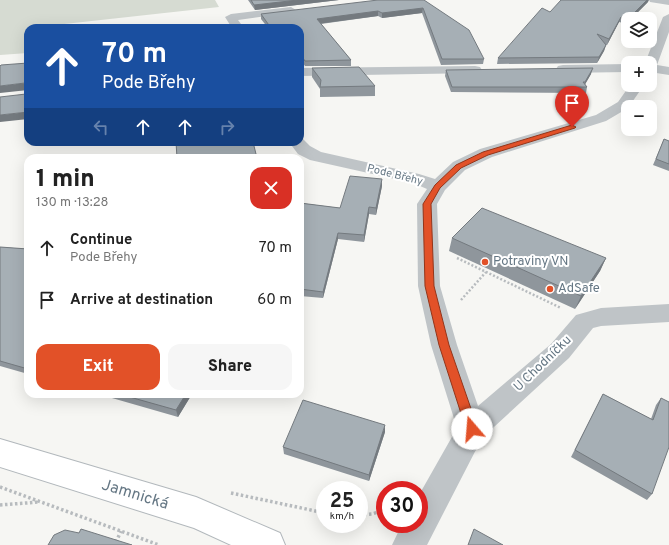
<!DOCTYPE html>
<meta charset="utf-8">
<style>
:root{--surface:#fff;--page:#f6f6f6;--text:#222;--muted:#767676;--accent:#e25128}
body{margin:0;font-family:Overpass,sans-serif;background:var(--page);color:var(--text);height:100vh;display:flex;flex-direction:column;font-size:15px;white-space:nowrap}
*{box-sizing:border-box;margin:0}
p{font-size:13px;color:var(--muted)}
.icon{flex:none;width:22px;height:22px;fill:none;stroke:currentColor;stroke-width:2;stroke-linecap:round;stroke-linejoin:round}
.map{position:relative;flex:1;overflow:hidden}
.drawer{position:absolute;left:24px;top:154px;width:280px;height:244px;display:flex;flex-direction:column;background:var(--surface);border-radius:12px;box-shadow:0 4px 16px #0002}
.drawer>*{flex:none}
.top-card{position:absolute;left:24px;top:24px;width:280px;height:122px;border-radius:12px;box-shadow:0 4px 16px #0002;background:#1a4fa0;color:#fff;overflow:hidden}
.tools{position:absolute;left:621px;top:12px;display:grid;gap:8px}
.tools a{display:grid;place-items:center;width:36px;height:36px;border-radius:8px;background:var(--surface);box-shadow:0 4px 16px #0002;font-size:20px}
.speed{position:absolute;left:316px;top:481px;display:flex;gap:8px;font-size:20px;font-weight:700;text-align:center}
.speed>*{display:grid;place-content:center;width:52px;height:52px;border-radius:50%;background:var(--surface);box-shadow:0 4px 16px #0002;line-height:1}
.speed small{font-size:10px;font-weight:400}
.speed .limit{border:6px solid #d22;background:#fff;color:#111}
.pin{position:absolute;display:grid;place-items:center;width:34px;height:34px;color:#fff;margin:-41px -17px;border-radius:50% 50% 50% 0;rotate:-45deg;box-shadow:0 0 4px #0007}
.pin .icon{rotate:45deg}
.me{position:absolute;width:44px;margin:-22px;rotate:342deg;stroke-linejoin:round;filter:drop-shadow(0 0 3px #0008)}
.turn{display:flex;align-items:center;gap:14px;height:84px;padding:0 12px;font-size:18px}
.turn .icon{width:52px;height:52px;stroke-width:2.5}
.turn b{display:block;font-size:28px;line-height:34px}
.lanes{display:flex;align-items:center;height:38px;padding:0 12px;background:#0003;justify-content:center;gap:20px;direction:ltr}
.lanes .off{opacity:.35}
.round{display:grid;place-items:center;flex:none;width:42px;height:42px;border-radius:12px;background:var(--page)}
.headline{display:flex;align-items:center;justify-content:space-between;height:68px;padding:0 12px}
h1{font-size:24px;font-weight:800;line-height:30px}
.action{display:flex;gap:8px;margin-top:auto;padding:8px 12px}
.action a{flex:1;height:46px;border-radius:12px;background:var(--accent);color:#fff;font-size:16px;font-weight:800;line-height:46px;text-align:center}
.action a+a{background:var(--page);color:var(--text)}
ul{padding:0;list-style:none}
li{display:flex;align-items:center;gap:12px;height:52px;padding:0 12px}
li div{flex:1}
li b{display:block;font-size:15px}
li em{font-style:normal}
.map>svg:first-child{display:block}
.green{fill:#d6dbd2}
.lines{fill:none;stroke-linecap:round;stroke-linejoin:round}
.secondary-casing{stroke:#b2b8bc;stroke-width:2}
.path-far1{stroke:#b7bbbe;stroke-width:2.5;stroke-dasharray:2 2;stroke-linecap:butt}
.path{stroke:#b7bbbe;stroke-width:3.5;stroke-dasharray:2.5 2.5;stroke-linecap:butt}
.minor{fill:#bfc4c7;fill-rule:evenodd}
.secondary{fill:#fff;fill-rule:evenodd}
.wall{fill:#8f969c}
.shaded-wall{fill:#747a7f}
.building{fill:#a6afb5;stroke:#747a7f}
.route{fill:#e25128;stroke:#93351a}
.poi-dot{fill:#e25128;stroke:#fff;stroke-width:1.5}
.labels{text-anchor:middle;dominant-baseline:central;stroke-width:4;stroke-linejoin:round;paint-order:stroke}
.far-street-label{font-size:11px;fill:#657784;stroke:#fff}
.poi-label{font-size:13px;fill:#657784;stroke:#fff;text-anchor:start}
.street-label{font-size:13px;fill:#657784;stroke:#fff}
.near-street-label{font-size:16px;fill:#657784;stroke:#fff}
</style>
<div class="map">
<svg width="669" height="545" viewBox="0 0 669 545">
<rect width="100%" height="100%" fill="#f6f6f3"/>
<path class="green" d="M0 0H215L219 7 28 28V53L0 55Z"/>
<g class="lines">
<g class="secondary-casing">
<path id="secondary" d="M0 439 196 497 280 533 285 545H231L194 528 0 467Z"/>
</g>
<path class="path-far1" d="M457 258 561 308
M461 300 486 272"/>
<path class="path" d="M0 487 159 545
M231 493 325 513
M0 505 39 502
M359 515 372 514 385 510
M116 542 121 531"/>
<path class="minor" d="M649 0H669V5L650 2Z
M291 7 296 10 295 12 238 20 244 28H232L225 17 231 14Z
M669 14V32L657 65 669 67V75L650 72V63H645L663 17Z
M628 64V72L563 73 558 72 556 69 558 66 563 65Z
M475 66 480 67 482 70 480 73 300 76V68Z
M630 85H644L628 108 606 121 492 157 465 170 445 190 437 204 440 286 457 345 478 406 551 344 576 315 601 308 669 304V322L601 326 593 328 569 358 482 438 427 545H392L402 524H419V495L457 428 431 345 418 286 417 204 427 189 413 183 310 160 298 154 289 142H300V138L303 139 310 146 321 152 419 174 435 179 453 162 480 149 596 115 618 102Z"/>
<use href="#secondary" class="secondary"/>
</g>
<path class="wall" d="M248 0H339L255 10Z
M424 0 484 59 483 64 441 65 422 13 382 18 378 16 321 24 351 60V66H305L300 59V28H268L261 19V14Z
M648 2 631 19H628V22L627 24 619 22 607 45H606L604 51 597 63 497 64 498 58Z
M312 68 375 86V96L320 97V89L312 77Z
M446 70 591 74 585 84 587 87 586 93 451 92 445 76Z
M664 139 669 141V171L653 165Z
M382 186 376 215 369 214 364 242 338 239 323 298 300 296V203L340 208Z
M452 238 606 258 600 271 575 309 449 251Z
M0 247 28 249V374L0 366Z
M98 394H192L178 417Z
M603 394 651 419 656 405 661 398 652 494 647 500 571 457Z
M385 432 369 481 284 454 283 447Z"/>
<path class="shaded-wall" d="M298 0H339L255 10 254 5Z
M647 0H649L648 2 631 19H628Z
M423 8 422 13 382 18V13Z
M378 11V16L317 24V19Z
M621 17 619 22 607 45 609 39Z
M281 26V28H271Z
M606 45 604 51 597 63 599 57Z
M593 68 591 74 583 88 585 82Z
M25 83 28 90 0 93V86Z
M28 112V119L0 122V115Z
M382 179V186L376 215V208Z
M369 207V214L364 242V235Z
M338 233V239L323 298V292Z
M606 258 600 271 575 309 581 296Z
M186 394H192L178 417 176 410Z
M385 425V432L369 481V475Z"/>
<path class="building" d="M251 0H298L254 5Z
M378 0H424L469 30 484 59H442L423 8 382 13 378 11 317 19 351 60 305 61 300 54V28H282L281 26 271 28 261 14Z
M561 0H647L629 18 621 17 609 39 597 34 606 45 599 57 498 58 542 8 550 12Z
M28 63V112L0 115V97L26 94 27 93V85L25 83 0 86V66L1 65Z
M359 67 375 86 320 87 321 80 312 68Z
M593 68 585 82H583L587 87H452L446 70Z
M664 139 669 141V164L656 159Z
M176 142H253L257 158H177Z
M350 176 382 179 376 208 369 207 364 235 338 233 323 292 300 289V203L340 208Z
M482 208 606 258 581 296 452 238Z
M0 247 28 249V369L0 361Z
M119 394H186L176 410Z
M603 394 653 420 661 398 669 402V447L652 494 575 450Z
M303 400 385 425 369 475 283 447Z
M81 529 132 545H48L54 535 65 530 79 533Z
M474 529 503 545H468Z"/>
<path class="route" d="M572 125 576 127 575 128 488 155 461 168 440 188 431 204 434 286 449 345 478 429 476 433 472 434 467 433 466 429 439 345 425 286 423 204 435 185 456 165 483 152Z"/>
<g class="poi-dot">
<circle cx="485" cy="262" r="4"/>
<circle cx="550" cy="289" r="4"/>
</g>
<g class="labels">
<g class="far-street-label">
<text transform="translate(395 175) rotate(14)">Pode Břehy</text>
</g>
<g class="poi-label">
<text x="493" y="262">Potraviny VN</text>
<text x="558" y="289">AdSafe</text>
</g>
<g class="street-label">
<text transform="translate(543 364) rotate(-44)">U Chodníčku</text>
</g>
<g class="near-street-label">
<text transform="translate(135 495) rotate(17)">Jamnická</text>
</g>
</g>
</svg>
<div class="tools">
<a><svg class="icon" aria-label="layers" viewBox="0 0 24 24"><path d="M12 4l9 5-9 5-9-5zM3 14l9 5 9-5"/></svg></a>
<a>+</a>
<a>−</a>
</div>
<div class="speed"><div>25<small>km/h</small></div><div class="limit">30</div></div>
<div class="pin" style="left:572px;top:127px;background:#d93025"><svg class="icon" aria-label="arrive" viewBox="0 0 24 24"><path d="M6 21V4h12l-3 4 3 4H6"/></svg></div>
<svg class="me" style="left:472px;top:429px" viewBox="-20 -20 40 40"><circle r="19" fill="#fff"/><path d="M0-13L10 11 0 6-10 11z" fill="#e25128"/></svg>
<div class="top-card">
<div class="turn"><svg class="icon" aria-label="ahead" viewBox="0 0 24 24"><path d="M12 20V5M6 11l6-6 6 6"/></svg><div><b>70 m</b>Pode Břehy</div></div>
<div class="lanes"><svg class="icon off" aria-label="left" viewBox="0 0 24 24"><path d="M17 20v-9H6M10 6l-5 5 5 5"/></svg><svg class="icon" aria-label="ahead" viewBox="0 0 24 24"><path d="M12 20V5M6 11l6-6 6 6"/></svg><svg class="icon" aria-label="ahead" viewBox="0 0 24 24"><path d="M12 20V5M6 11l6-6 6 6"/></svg><svg class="icon off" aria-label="right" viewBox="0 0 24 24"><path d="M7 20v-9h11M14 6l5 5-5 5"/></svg></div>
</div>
<section class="drawer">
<div class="headline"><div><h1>1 min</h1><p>130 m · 13:28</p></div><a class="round" style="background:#d93025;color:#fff"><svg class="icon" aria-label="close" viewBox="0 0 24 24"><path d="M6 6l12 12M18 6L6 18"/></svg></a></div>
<ul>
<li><svg class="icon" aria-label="ahead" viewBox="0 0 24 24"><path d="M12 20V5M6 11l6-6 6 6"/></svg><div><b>Continue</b><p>Pode Břehy</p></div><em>70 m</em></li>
<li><svg class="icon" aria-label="arrive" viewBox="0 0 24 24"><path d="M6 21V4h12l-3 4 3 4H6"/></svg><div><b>Arrive at destination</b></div><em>60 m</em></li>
</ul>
<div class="action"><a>Exit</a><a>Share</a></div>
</section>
</div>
